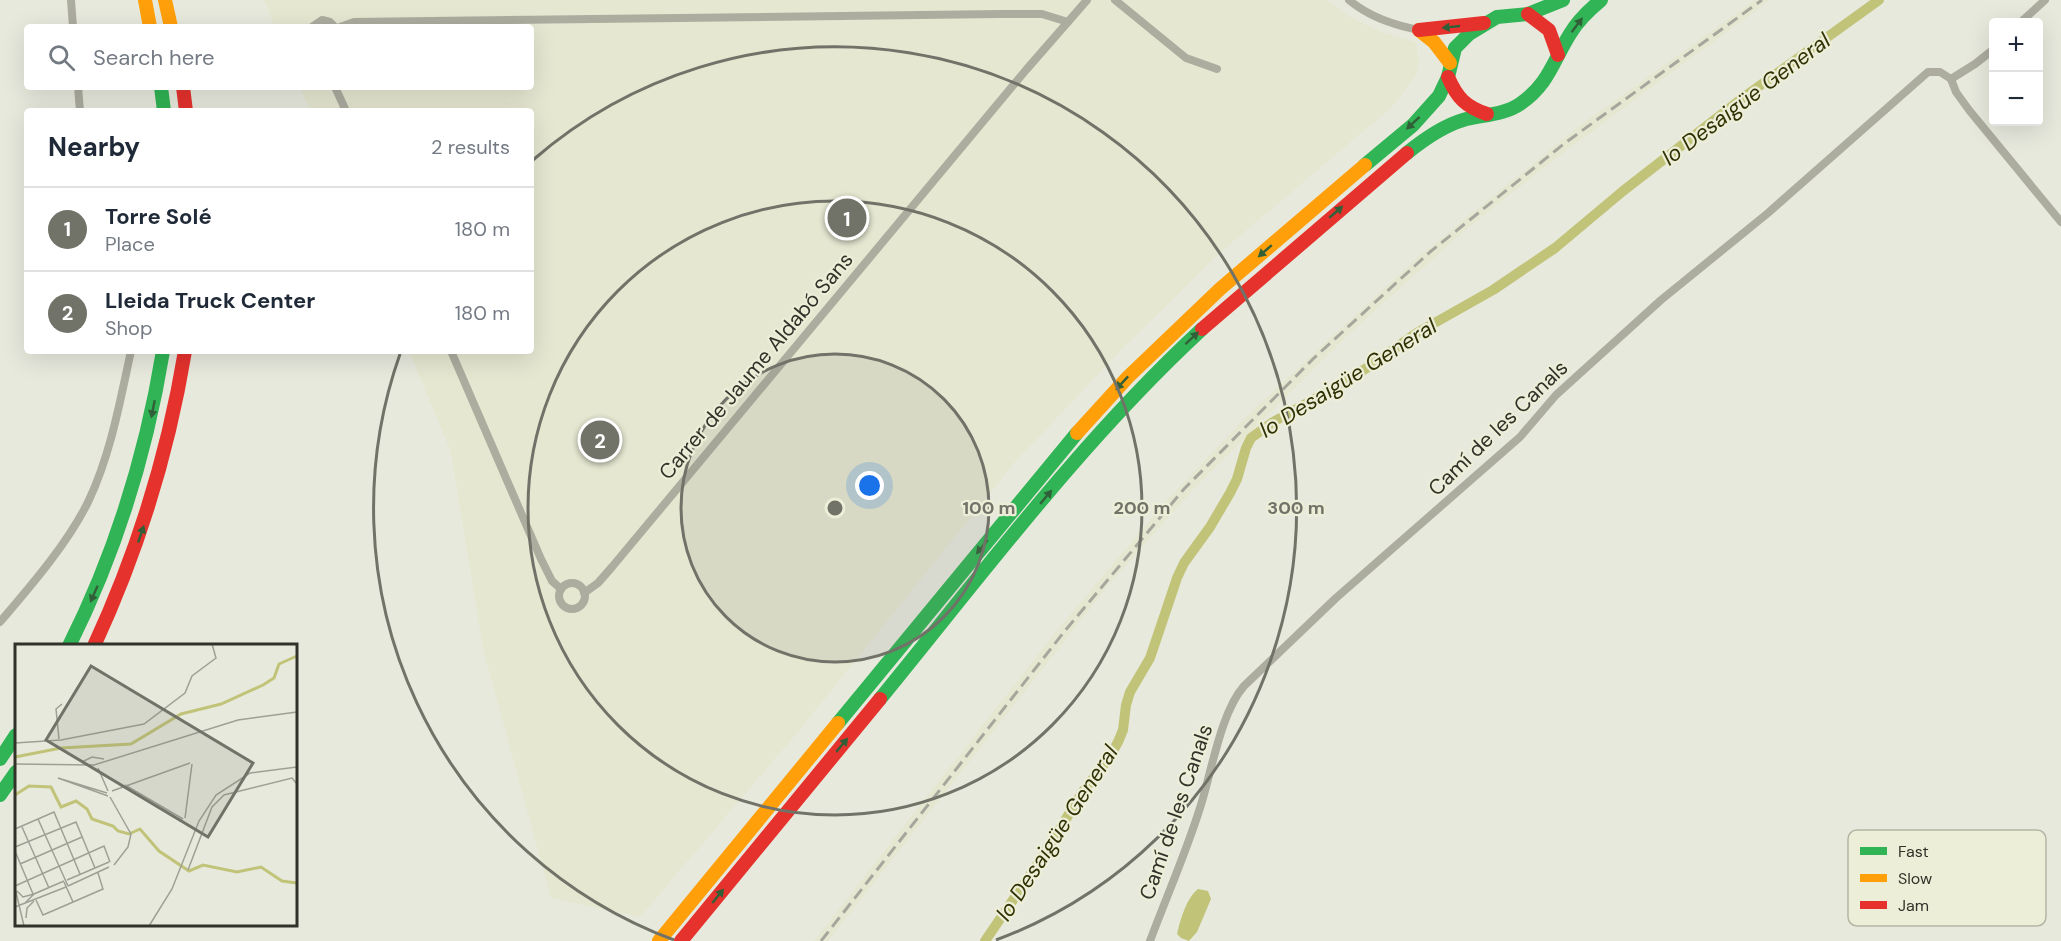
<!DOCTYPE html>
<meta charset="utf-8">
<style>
body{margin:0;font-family:"DM Sans",sans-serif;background:#f2f2f3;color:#1f2937}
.controls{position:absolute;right:18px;top:18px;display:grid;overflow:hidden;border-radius:6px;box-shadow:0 6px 24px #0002}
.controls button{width:54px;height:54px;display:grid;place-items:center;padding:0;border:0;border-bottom:2px solid #e0e1e3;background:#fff;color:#1f2937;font:30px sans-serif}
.you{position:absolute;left:870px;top:486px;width:21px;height:21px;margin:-15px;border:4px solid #fff;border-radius:50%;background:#1a73e8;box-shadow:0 0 0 9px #1a73e833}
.badge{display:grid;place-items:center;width:39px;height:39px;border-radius:50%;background:#717268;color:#fff;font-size:20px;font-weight:700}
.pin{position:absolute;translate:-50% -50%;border:3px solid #fff;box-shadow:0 2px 6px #0006}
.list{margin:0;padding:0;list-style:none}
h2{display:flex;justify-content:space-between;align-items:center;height:78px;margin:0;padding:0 24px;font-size:26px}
h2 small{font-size:20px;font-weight:400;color:#747a83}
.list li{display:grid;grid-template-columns:39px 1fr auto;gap:18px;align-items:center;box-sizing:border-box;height:84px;padding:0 24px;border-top:2px solid #e0e1e3}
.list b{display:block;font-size:22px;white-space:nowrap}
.list p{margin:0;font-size:20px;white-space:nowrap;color:#747a83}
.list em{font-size:20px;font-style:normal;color:#747a83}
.icon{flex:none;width:33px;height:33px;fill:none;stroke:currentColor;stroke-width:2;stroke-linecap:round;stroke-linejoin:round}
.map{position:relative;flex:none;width:2061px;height:941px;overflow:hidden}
.search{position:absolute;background:#fff;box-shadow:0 6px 24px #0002;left:24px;top:24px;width:510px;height:66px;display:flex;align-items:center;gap:15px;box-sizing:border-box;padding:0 21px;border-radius:6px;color:#747a83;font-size:22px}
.panel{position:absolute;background:#fff;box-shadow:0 6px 24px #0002;left:24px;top:108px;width:510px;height:246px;border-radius:6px}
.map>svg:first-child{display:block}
</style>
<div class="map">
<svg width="2061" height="941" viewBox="0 0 2061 941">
<rect width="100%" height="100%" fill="#e8e9dd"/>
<!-- built -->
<g fill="#e5e7d1">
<path d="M264 0H1328L1348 16 1384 33 1416 42 1419 63 1415 77 1392 107 1222 251 1120 351 1015 462 798 732 640 917 551 898 483 649 451 452 409 351H531V111H310L300 87H531V27H275Z"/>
<path d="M1755 0H1770L1556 158 1463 232 1350 333 1190 493 1111 582 828 941H814L1054 634 1167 500 1253 410 1417 258 1578 127Z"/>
</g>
<!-- water -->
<path fill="#c1c478" d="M1198 889 1208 891 1211 899 1197 932 1189 941 1181 938 1177 934C1180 920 1187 897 1198 889Z"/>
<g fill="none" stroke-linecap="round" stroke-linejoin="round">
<!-- canal -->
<path stroke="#c1c478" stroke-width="10" d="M985 941 1041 859 1084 790 1109 758 1118 742 1123 730 1126 705 1130 692 1150 658 1177 578 1184 563 1210 527 1230 493 1237 479 1246 448 1251 438 1273 422 1336 387 1373 364 1415 334 1493 290 1555 248 1623 191 1744 97 1879 0"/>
<!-- street -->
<g stroke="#acad9f" stroke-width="8">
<path d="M71 0 73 27"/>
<path d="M1115 0 1186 58 1217 69"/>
<path d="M1349 0C1369 17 1393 25 1419 30"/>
<path d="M2021 22 2045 0"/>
<path d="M312 27 322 20 330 22 335 27"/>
<path d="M340 27 354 22 1000 14H1042L1068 22"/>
<path d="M1951 79 1956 92 1969 110 2061 222"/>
<path d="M1951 79 1975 64 1994 49"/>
<path d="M78 87 80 111"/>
<path d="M335 87 346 111"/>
<path d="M451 351 541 559 552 581 561 589"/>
<circle cx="572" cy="596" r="13"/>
<path d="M584 593 598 583 612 567 1026 70 1087 0"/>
<path d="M0 622C30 587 69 542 89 500 111 453 120 401 131 351"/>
<path d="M1150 941C1166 898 1185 855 1199 811 1211 776 1220 713 1244 686L1336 598 1520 437 1556 395 1661 300 1768 213 1928 72H1940L1951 79"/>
</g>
<!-- fast -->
<g stroke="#30b455" stroke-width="14">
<path d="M161 87 164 111"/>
<path d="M1407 153C1423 140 1443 126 1463 120 1481 115 1504 115 1520 104 1549 84 1553 61 1570 34 1578 20 1589 10 1601 0"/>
<path d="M1365 165 1413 125 1439 96 1448 77 1455 48 1469 34 1497 17 1528 14 1563 0"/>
<path d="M69 646C116 552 146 455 163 351"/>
<path d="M880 699C983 573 1082 440 1202 329"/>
<path d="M838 723 1077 433"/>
<path d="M0 759 16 735"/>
<path d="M0 795 16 772"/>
</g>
<!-- slow -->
<g stroke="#ff9f0a" stroke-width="14">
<path d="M145 0 150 27"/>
<path d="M165 0 171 27"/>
<path d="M1419 30 1434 42 1450 63"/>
<path d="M1077 433 1128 377 1220 289 1365 165"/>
<path d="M659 941 838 723"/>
</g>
<!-- jam -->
<g stroke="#e5322d" stroke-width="14">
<path d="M1528 14 1549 30 1558 55"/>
<path d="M1419 30 1484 23"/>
<path d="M1448 77C1457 98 1466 107 1487 114"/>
<path d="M183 87 186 111"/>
<path d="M1202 329 1407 153"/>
<path d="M94 646C138 551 168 454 185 351"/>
<path d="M681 941 880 699"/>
</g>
<!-- rail -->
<path stroke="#a6a79c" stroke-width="3" stroke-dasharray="12 6" stroke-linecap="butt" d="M821 941 1064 632 1184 489 1314 358 1430 252 1565 143 1762 0"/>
</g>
<!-- one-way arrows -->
<defs><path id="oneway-solid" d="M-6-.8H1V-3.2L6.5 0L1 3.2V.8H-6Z" transform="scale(1.5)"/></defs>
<g fill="#316038">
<use href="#oneway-solid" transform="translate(1577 25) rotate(-53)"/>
<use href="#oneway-solid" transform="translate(1451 27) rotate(174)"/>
<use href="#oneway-solid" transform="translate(1413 123) rotate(137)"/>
<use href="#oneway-solid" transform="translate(1336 212) rotate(-41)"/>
<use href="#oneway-solid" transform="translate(1265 251) rotate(139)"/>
<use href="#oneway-solid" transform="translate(1192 338) rotate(-43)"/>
<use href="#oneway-solid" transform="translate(1122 383) rotate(133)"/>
<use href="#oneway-solid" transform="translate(153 409) rotate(101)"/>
<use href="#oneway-solid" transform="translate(1046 497) rotate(-50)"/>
<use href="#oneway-solid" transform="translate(141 534) rotate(-71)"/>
<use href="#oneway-solid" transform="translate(982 547) rotate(129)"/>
<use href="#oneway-solid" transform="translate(94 594) rotate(114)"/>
<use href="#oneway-solid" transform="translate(842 745) rotate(-50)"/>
<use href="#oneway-solid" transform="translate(718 896) rotate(-51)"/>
</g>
<!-- distance rings -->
<circle cx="835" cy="508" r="154" fill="#717268" fill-opacity=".12"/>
<g fill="none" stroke="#717268" stroke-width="3">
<circle cx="835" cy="508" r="154"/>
<circle cx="835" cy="508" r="307"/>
<path d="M674 940A461 461 0 0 1 400 354M533 160A461 461 0 1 1 996 940"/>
</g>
<g text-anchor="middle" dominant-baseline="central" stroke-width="4.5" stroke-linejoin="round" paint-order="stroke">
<!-- street labels -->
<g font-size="21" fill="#313229" stroke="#eceed8">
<text transform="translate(756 366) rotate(-50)">Carrer de Jaume Aldabó Sans</text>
<text transform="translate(1498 428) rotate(-44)">Camí de les Canals</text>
<text transform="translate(1176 812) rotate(-71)">Camí de les Canals</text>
</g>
<!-- water labels -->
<g font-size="22" font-style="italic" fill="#303204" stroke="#eceed8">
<text transform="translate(1746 99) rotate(-37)">lo Desaigüe General</text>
<text transform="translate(1348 378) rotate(-32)">lo Desaigüe General</text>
<text transform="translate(1057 833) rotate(-57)">lo Desaigüe General</text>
</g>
</g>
<!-- overview -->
<g transform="translate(15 644)">
<rect width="282" height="282" fill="#e8e9dd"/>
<path fill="none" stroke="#c1c478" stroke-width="3" d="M0 113 46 104 116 100 166 70 206 60 248 41 259 34 264 20 282 12M0 151 14 142 36 143 46 163 61 157 72 165 77 175 98 182 103 187 114 190 125 185 144 207 174 227 188 221 222 228 246 223 267 237 282 239"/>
<path fill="none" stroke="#9fa095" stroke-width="1.5" d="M44 95 41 65 47 60M0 99 46 96 129 80 170 49 177 32 201 14 197 0M67 118 77 113 89 115M0 120 79 121 223 76 282 68M83 124 93 147M110 141 168 175M97 147 175 119M92 149 43 134 93 152M95 153 116 190 113 203 99 221M170 174 177 120M23 175 53 242M7 183 34 244M0 185 39 168 65 230M0 203 61 178 80 224M0 207 18 250M5 220 67 193M173 226 197 163 209 151 277 134 282 140M52 236 94 218M49 238 58 258M0 242 89 202 95 218M53 242 94 223M0 244 9 282M2 247 8 253 19 250M21 256 28 271 42 265 88 245 83 229M10 259 19 250 49 237M0 263 51 243M11 274 12 264 19 257M134 282 157 245 184 177 201 151 235 129 282 123"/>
<path fill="#717268" fill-opacity="0.15" stroke="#717268" stroke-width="3" d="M76 22 238 119 193 193 31 96Z"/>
<rect width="282" height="282" fill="none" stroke="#313229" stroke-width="3"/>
</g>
<!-- legend -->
<rect x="1848" y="830" width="198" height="96" rx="9" fill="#eceed8" stroke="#b4b6a4" stroke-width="1.5"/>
<rect x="1860" y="847" width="27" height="8" fill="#30b455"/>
<rect x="1860" y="874" width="27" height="8" fill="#ff9f0a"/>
<rect x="1860" y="901" width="27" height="8" fill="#e5322d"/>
<g font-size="16" fill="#313229">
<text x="1898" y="857">Fast</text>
<text x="1898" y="884">Slow</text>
<text x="1898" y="911">Jam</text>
</g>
<circle cx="835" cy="508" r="9" fill="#717268" stroke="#eceed8" stroke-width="3"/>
<g font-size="18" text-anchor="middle" font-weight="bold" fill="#717268" stroke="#eceed8" stroke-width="4.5" stroke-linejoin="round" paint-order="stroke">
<text x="989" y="514">100 m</text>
<text x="1142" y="514">200 m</text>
<text x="1296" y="514">300 m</text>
</g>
</svg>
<div class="controls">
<button>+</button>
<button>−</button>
</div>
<div class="you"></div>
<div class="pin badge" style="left:847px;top:218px">1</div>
<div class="pin badge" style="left:600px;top:440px">2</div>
<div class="search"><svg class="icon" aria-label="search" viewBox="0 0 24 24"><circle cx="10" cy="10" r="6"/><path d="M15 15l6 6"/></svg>Search here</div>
<section class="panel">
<h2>Nearby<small>2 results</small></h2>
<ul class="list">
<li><span class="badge">1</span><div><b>Torre Solé</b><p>Place</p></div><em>180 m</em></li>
<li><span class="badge">2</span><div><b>Lleida Truck Center</b><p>Shop</p></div><em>180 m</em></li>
</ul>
</section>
</div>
